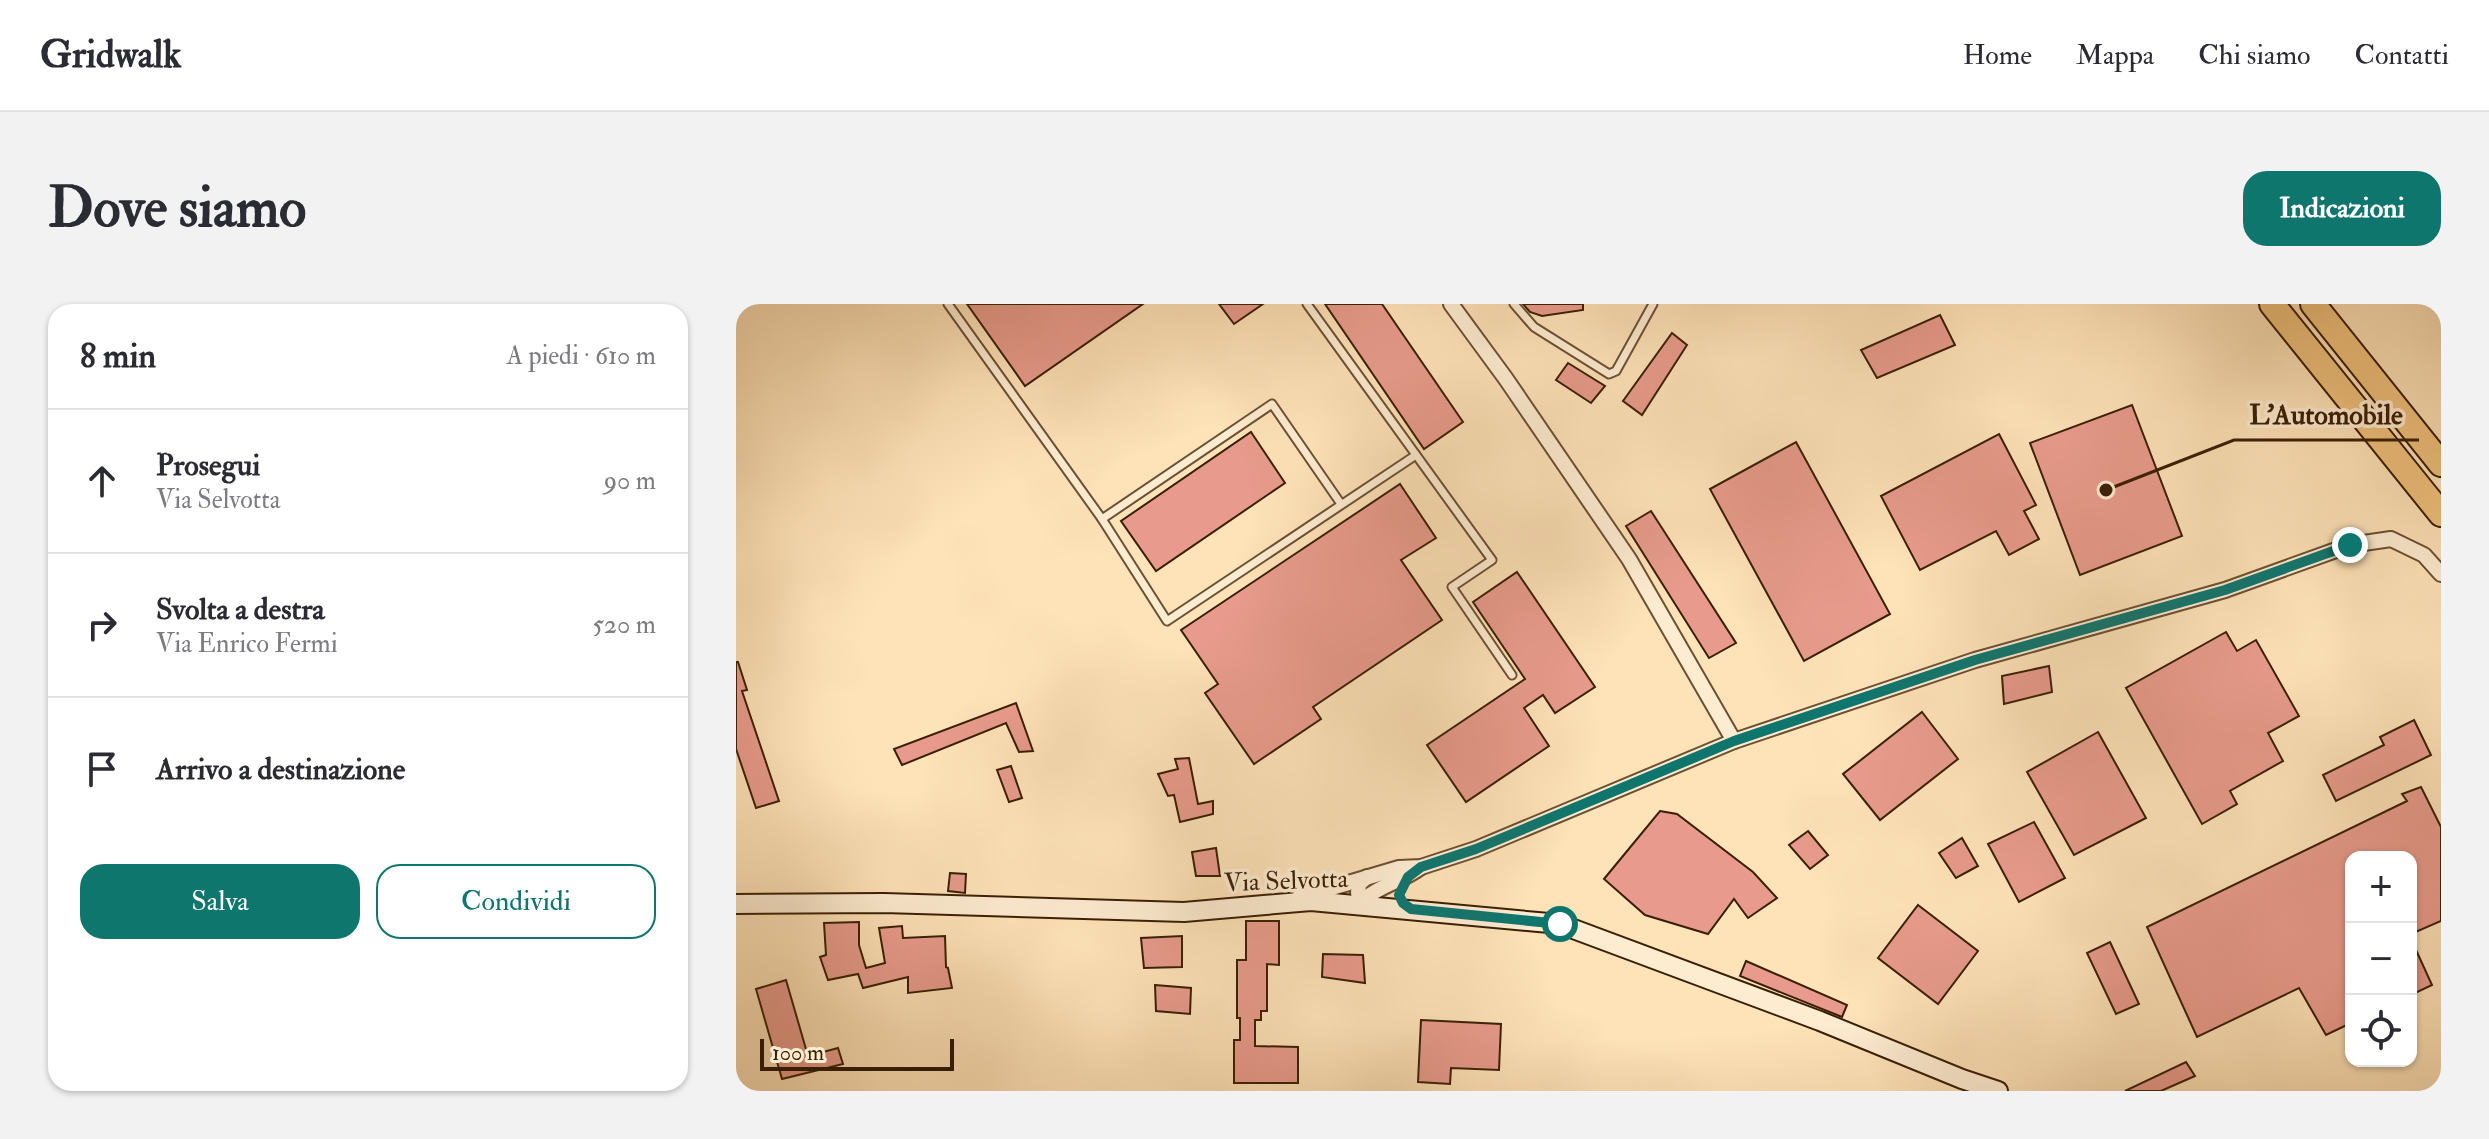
<!DOCTYPE html>
<html lang="it">
<meta charset="utf-8">
<style>
body{margin:0;font-family:"IM FELL Double Pica",serif;background:#f2f2f3;color:#2b2b33}
.controls{position:absolute;right:24px;bottom:24px;display:grid;overflow:hidden;border-radius:16px;box-shadow:0 2px 6px #0004}
.controls button{width:72px;height:72px;display:grid;place-items:center;padding:0;border:0;border-bottom:2px solid #e1e1e2;background:#fff;color:#2b2b33;font:40px sans-serif}
.scale{position:absolute;left:24px;bottom:20px;width:194px;box-sizing:border-box;padding-left:8px;border:4px solid #3a1f04;border-top:0;font-size:22px;line-height:28px;white-space:nowrap;color:#3a1f04;-webkit-text-stroke:6px #feecd1;paint-order:stroke}
.stop{position:absolute;width:24px;height:24px;margin:-18px;border:6px solid #0f766e;border-radius:50%;background:#fff}
.stop.end{background:#0f766e;border-color:#fff;box-shadow:0 2px 8px #0008}
.list{margin:0;padding:0;list-style:none}
h2{display:flex;justify-content:space-between;align-items:center;height:104px;margin:0;padding:0 32px;font-size:34px}
h2 small{font-size:26px;font-weight:400;color:#7c7c81}
.list li{display:grid;grid-template-columns:52px 1fr auto;gap:24px;align-items:center;box-sizing:border-box;height:144px;padding:0 32px;border-top:2px solid #e1e1e2}
.list b{display:block;font-size:30px;white-space:nowrap}
.list p{margin:0;font-size:26px;white-space:nowrap;color:#7c7c81}
.list em{font-size:26px;font-style:normal;color:#7c7c81}
.actions{display:flex;gap:16px;padding:24px 32px}
.actions a{flex:1;padding:18px 0;border:2px solid #0f766e;border-radius:24px;text-align:center;font-size:28px;color:#0f766e}
.actions .main{background:#0f766e;color:#fff}
.icon{flex:none;width:44px;height:44px;fill:none;stroke:currentColor;stroke-width:2;stroke-linecap:round;stroke-linejoin:round}
.map{position:relative;flex:none;width:1705px;height:787px;overflow:hidden;border-radius:24px}
header{display:flex;align-items:center;gap:48px;box-sizing:border-box;height:112px;padding:0 40px;background:#fff;border-bottom:2px solid #e1e1e2}
header strong{font-size:38px}
nav{display:flex;gap:44px;margin-inline-start:auto;font-size:28px}
.intro{display:flex;align-items:center;justify-content:space-between;box-sizing:border-box;height:192px;padding:0 48px}
h1{margin:0;font-size:56px}
.button{padding:20px 36px;border-radius:24px;background:#0f766e;color:#fff;font-size:28px;font-weight:700}
main{display:flex;gap:48px;padding:0 48px}
aside{flex:1;background:#fff;border-radius:24px;box-shadow:0 2px 6px #0004}
.map>svg:first-child{display:block}
</style>
<header>
<strong>Gridwalk</strong>
<nav><a>Home</a><a>Mappa</a><a>Chi siamo</a><a>Contatti</a></nav>
</header>
<div class="intro"><h1>Dove siamo</h1><a class="button">Indicazioni</a></div>
<main>
<aside>
<h2>8 min<small>A piedi · 610 m</small></h2>
<ul class="list">
<li><svg class="icon" aria-label="ahead" viewBox="0 0 24 24"><path d="M12 20V5M6 11l6-6 6 6"/></svg><div><b>Prosegui</b><p>Via Selvotta</p></div><em>90 m</em></li>
<li><svg class="icon" aria-label="right" viewBox="0 0 24 24"><path d="M7 20v-9h11M14 6l5 5-5 5"/></svg><div><b>Svolta a destra</b><p>Via Enrico Fermi</p></div><em>520 m</em></li>
<li><svg class="icon" aria-label="arrive" viewBox="0 0 24 24"><path d="M6 21V4h12l-3 4 3 4H6"/></svg><div><b>Arrivo a destinazione</b></div></li>
</ul>
<div class="actions"><a class="main">Salva</a><a>Condividi</a></div>
</aside>
<div class="map">
<svg width="1705" height="787" viewBox="0 0 1705 787">
<rect width="100%" height="100%" fill="#fee2b8"/>
<filter id="stains"><feTurbulence type="fractalNoise" baseFrequency=".0025" numOctaves="4"/><feColorMatrix values="0 0 0 0 .2 0 0 0 0 .09 0 0 0 0 .02 0 0 0 .5 -.17"/></filter>
<radialGradient id="worn" r=".72"><stop offset=".6" stop-color="#630" stop-opacity="0"/><stop offset="1" stop-color="#630" stop-opacity=".3"/></radialGradient>
<!-- building -->
<g fill="#e89b8c" stroke="#3a1f04" stroke-width="2">
<path d="M231 0H407L289 82Z"/>
<path d="M483 0H527L498 20Z"/>
<path d="M589 0H646L727 118 688 145Z"/>
<path d="M787 0H847V6L806 12 794 8Z"/>
<path d="M1204 11 1219 41 1141 74 1125 46Z"/>
<path d="M936 29 951 41 906 111 887 97Z"/>
<path d="M832 59 869 82 855 99 820 76Z"/>
<path d="M1396 101 1446 232 1344 271 1294 139Z"/>
<path d="M515 128 549 179 420 267 385 217Z"/>
<path d="M1263 130 1300 201 1288 207 1303 235 1273 251 1260 227 1184 266 1145 192Z"/>
<path d="M1060 138 1154 310 1068 357 974 185Z"/>
<path d="M664 180 700 234 665 256 706 316 577 403 585 415 518 460 469 389 482 380 445 326Z"/>
<path d="M915 207 1000 339 973 354 890 222Z"/>
<path d="M781 268 859 383 819 409 807 391 788 404 813 442 730 498 691 441 789 375 737 298Z"/>
<path d="M1490 328 1501 347 1520 336 1563 412 1532 429 1547 457 1494 487 1501 500 1466 520 1390 384Z"/>
<path d="M0 358H2L11 386 6 387 43 497 20 504 0 445Z"/>
<path d="M1313 362 1316 388 1268 400 1266 372Z"/>
<path d="M280 399 297 447 283 448 270 419 166 461 158 445Z"/>
<path d="M1186 408 1222 455 1144 516 1107 470Z"/>
<path d="M1678 416 1695 451 1600 497 1587 471 1648 441 1644 433Z"/>
<path d="M1362 428 1410 514 1338 551 1291 468Z"/>
<path d="M453 454 462 500 477 497V510L444 518 438 491 432 492 422 470 442 465 439 455Z"/>
<path d="M275 462 286 494 273 498 261 466Z"/>
<path d="M1685 483 1705 523V617L1675 630V553H1615V719L1590 731 1563 684 1461 733 1411 623 1671 497 1666 490Z"/>
<path d="M924 507 941 510 1017 568 1041 594 1012 614 998 595 972 630 909 611 868 575Z"/>
<path d="M1298 518 1329 574 1283 598 1252 540Z"/>
<path d="M1072 527 1092 551 1074 565 1053 541Z"/>
<path d="M1226 534 1242 562 1220 574 1203 549Z"/>
<path d="M480 544 484 572H460L456 548Z"/>
<path d="M214 569 230 570 229 589 212 587Z"/>
<path d="M1182 601 1242 647 1202 700 1142 654Z"/>
<path d="M510 617H543V661L531 660V707H525V716H519V742L562 743V779H498V736H504V714H501V656H510Z"/>
<path d="M123 618V641L130 664 149 659 143 624 166 622 167 634 209 632 210 663 212 664 216 684 172 689V673L127 684 122 670 92 676 84 653 90 651 88 619Z"/>
<path d="M446 632V663L408 664 405 634Z"/>
<path d="M1675 635 1696 681 1675 691Z"/>
<path d="M1374 638 1403 700 1380 710 1351 649Z"/>
<path d="M587 650 627 651 629 679 586 673Z"/>
<path d="M1010 657 1111 701 1106 713 1004 672Z"/>
<path d="M50 676 72 752 102 744 107 760 46 775 20 685Z"/>
<path d="M419 681 455 684 454 710 420 707Z"/>
<path d="M685 716 765 720 763 766 715 764 714 780 682 778Z"/>
<path d="M1450 758 1459 772 1425 787H1389Z"/>
</g>
<g fill="none" stroke-linecap="round" stroke-linejoin="round">
<!-- lane casing -->
<g stroke="#6b5031" stroke-width="11">
<g id="lane">
<path d="M212 0 366 215"/>
<path d="M571 0 756 256 716 283 776 371"/>
<path d="M778 0 798 23 873 70 880 67 917 0"/>
<path d="M605 200 536 100 366 215 431 317 680 151"/>
</g>
</g>
<!-- street casing -->
<g stroke="#6b5031" stroke-width="18">
<g id="street">
<path d="M715 0 770 75 893 255 998 437"/>
<path d="M631 573 623 580 622 589 629 600 631 593C648 580 668 576 685 563"/>
<path d="M562 594 663 564 685 563 740 545 998 437 1239 356 1489 286 1614 241 1655 235 1688 251 1705 270"/>
</g>
</g>
<!-- secondary casing -->
<g stroke="#3a1f04" stroke-width="22">
<path id="secondary" d="M0 600 148 599 448 608 575 597 824 620 1084 717 1226 775 1262 787"/>
</g>
<!-- highway casing -->
<g stroke="#3a1f04" stroke-width="28">
<g id="highway">
<path d="M1536 0 1705 210"/>
<path d="M1577 0 1705 160"/>
</g>
</g>
<!-- lane -->
<use href="#lane" stroke="#feecd1" stroke-width="7"/>
<!-- street -->
<use href="#street" stroke="#feecd1" stroke-width="14"/>
<!-- secondary -->
<use href="#secondary" stroke="#feecd1" stroke-width="18"/>
<!-- highway -->
<use href="#highway" stroke="#efc17c" stroke-width="24"/>
</g>
<g fill="none" stroke-linecap="round" stroke-linejoin="round">
<!-- route -->
<path stroke="#0f766e" stroke-width="10" d="M824 620 675 605 667 599 663 591 672 573 685 563 740 545 998 437 1239 356 1489 286 1614 241"/>
</g>
<g text-anchor="middle" dominant-baseline="central" stroke-width="7" stroke-linejoin="round" paint-order="stroke">
<!-- street labels -->
<g font-size="26" fill="#3a1f04" stroke="#feecd1">
<text transform="translate(550 577) rotate(-2)">Via Selvotta</text>
</g>
</g>
<!-- callouts -->
<path fill="none" stroke="#3a1f04" stroke-width="3" d="M1370 186L1498 136H1683"/>
<circle fill="#3a1f04" stroke="#feecd1" stroke-width="3" cx="1370" cy="186" r="8"/>
<g font-size="28" text-anchor="middle" font-weight="bold" fill="#3a1f04" stroke="#feecd1" stroke-width="7" stroke-linejoin="round" paint-order="stroke">
<text x="1590" y="120">L'Automobile</text>
</g>
<rect width="100%" height="100%" filter="url(#stains)"/>
<rect width="100%" height="100%" fill="url(#worn)"/>
</svg>
<div class="controls">
<button>+</button>
<button>−</button>
<button><svg class="icon" aria-label="locate" viewBox="0 0 24 24"><circle cx="12" cy="12" r="6"/><path d="M12 2v4M12 18v4M2 12h4M18 12h4"/></svg></button>
</div>
<div class="scale">100 m</div>
<div class="stop" style="left:824px;top:620px"></div>
<div class="stop end" style="left:1614px;top:241px"></div>
</div>
</main>
